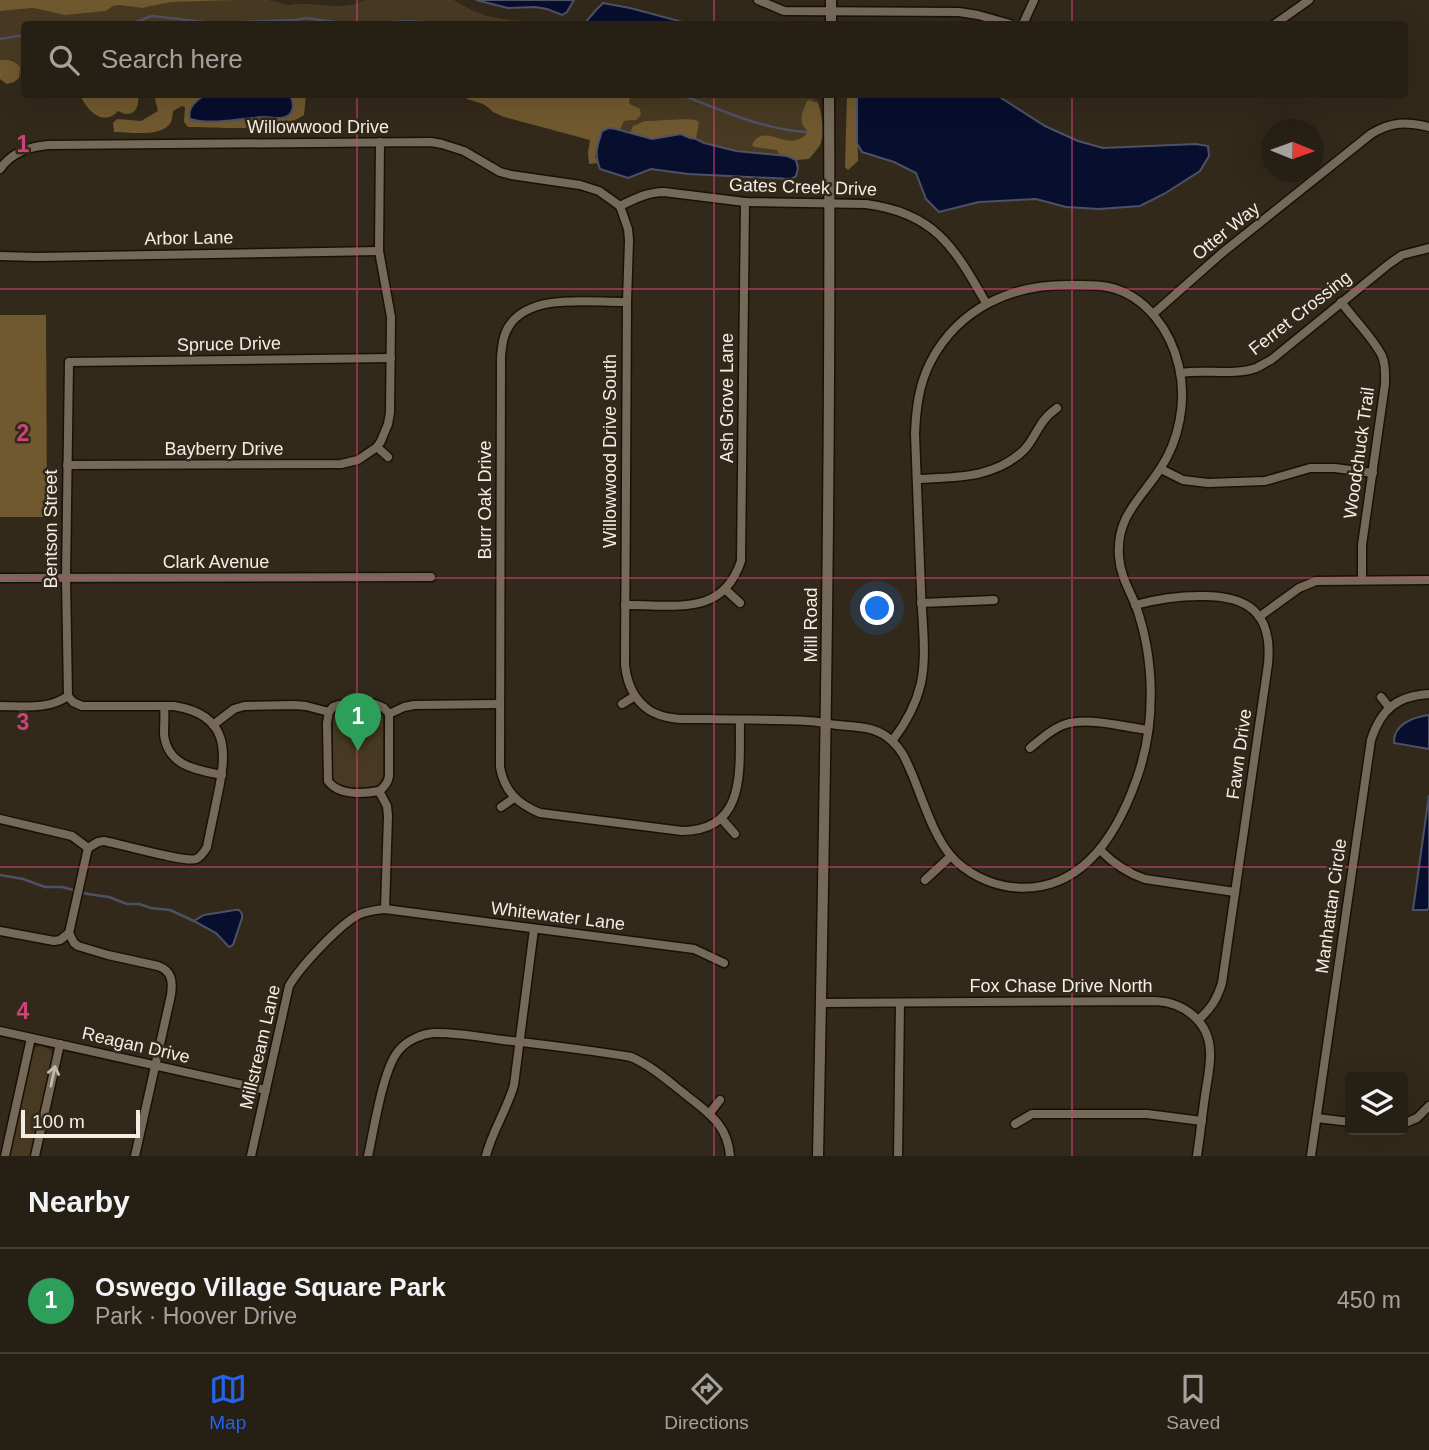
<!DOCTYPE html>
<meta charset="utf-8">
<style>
body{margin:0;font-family:Arial,sans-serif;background:#2e271d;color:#f1f3f6}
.controls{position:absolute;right:21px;bottom:21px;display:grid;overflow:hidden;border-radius:7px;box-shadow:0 7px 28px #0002}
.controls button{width:63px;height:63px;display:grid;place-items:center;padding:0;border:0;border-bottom:2px solid #423d34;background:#261f14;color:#f1f3f6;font:35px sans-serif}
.compass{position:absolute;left:1261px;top:119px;width:63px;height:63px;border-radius:50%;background:#261f14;box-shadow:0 7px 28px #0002;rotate:91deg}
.scale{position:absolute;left:21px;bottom:18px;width:119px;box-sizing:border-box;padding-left:7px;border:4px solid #f3eee4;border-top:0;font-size:19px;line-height:24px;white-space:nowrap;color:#f3eee4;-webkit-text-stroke:5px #32291a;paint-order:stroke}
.you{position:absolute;left:878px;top:609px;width:24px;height:24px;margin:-18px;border:5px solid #fff;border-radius:50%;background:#1a73e8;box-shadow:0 0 0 10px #1a73e833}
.badge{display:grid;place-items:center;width:46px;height:46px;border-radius:50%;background:#2563eb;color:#fff;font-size:23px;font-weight:700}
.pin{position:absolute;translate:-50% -58px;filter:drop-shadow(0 2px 4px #0008)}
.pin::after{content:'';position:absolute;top:37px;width:24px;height:21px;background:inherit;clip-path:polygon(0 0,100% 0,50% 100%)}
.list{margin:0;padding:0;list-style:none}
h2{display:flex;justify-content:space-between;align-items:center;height:91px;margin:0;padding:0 28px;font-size:30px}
h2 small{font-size:23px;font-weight:400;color:#a4a2a0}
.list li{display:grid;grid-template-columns:46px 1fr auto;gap:21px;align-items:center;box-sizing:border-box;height:105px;padding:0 28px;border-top:2px solid #423d34}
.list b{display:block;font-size:26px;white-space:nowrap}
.list p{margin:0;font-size:23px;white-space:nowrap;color:#a4a2a0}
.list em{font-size:23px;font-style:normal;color:#a4a2a0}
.icon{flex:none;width:38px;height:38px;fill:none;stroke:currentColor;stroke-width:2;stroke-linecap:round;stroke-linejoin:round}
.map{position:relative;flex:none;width:1429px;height:1156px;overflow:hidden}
.search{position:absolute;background:#261f14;box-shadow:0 7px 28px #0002;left:21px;right:21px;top:21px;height:77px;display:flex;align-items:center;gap:18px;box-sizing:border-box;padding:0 24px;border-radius:7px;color:#a4a2a0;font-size:26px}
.sheet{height:196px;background:#261f14}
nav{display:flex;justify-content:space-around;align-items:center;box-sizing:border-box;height:98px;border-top:2px solid #423d34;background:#261f14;font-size:19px;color:#a4a2a0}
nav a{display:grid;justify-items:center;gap:4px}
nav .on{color:#2563eb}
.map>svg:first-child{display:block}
</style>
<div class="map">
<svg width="1429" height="1156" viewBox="0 0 1429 1156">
<rect width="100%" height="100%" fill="#32291a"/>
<!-- green -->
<g fill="#483a22">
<path d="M240 0H268L289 5C312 0 340 13 365 0H453L472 10 487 16 510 20 525 21 539 24H24V78L20 77V67L13 60H0V11L33 8 46 11 90 12 106 11 113 6 119 5 142 8 171 2Z"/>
<path d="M805 94 819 101 818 103 813 101C811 112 811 135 800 140 792 144 785 146 777 150L779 155C751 152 721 152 696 139L699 123 685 119 645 121 630 133 620 130 624 121H632L635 106 630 104 629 100 631 96 638 95Z"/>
<path d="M339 710C354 710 374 705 383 717V777L378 785C366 788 345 789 334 782L332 778 333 717 335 713Z"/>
<path d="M40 1046 49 1049 53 1055 31 1156H9L33 1051 35 1048Z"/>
</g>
<!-- forest -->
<g fill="#70592f">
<path d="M0 0H240L171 2 142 8 119 5 113 6 106 11 65 15 33 8 0 11Z"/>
<path d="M0 60C9 60 14 59 20 67L19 78 14 82 7 84 0 79Z"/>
<path d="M80 95H138C139 102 138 114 127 114 124 114 121 112 118 111 103 128 86 109 80 95Z"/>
<path d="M154 95H306L304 115C281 133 217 127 188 127L184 122 185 107 182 106 173 111C173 113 172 120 171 122 163 138 129 132 114 132L113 123 117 119 141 121 158 111Z"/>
<path d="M466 95H638L631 96 629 101 630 104 640 109 641 115 636 120 624 121 620 130 616 129 602 131 595 157 598 163 589 164 588 152 590 140 504 117 493 112 489 108 483 104 467 99Z"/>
<path d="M847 95H857L858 161 848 170 845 167Z"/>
<path d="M809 100 818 103C822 114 825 134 820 145 817 150 812 155 809 159L796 160 787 156 779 155 777 150 754 147 752 145C764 120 788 155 807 133V130C797 122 803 111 807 101Z"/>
<path d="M685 119 696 120 699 123 696 139 690 138 681 134 652 139 630 133 633 126 645 121Z"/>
<path d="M0 315H46L47 517H0Z"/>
</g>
<!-- water -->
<g fill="#070e2e" stroke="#4e5165" stroke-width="2">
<path d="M476 0H574L567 12 562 15 547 9 535 7 508 8Z"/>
<path d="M603 3 630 8 690 24H584L596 10Z"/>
<path d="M207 94 290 95C293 101 295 109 289 115 282 121 270 116 262 117 241 119 210 125 190 119 187 108 198 99 207 94Z"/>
<path d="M995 94 1045 126 1078 141 1103 148 1196 144 1208 146 1209 156 1200 171 1164 194 1140 206 1099 209 1066 207 1036 199 979 202 939 212 926 199 916 173 894 162 862 152 857 143V95Z"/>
<path d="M609 128 616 129 652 139 681 134 690 138 696 139 704 143 736 151 787 156 796 160 798 168 796 176 791 179 688 174 651 169 628 178 600 169C594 153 597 147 602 131Z"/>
<path d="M1429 715V749L1394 743C1393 724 1414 717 1429 715Z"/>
<path d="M1429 795V908L1427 910H1413Z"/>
<path d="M235 910H239L242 914V918L233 945 229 947 216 933 194 921 204 915Z"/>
</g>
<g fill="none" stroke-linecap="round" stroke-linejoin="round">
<!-- stream -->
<g stroke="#4e5165" stroke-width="2.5">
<path d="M130 24 152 16 213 23 233 24 244 22 295 20 306 18 350 24"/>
<path d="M369 24C392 22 413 19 435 24"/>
<path d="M0 39 24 35"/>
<path d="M679 94C721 110 761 129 806 132"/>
<path d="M0 875 23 879 45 887H62L88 894 109 897 127 904H139L151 908 170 910 194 921"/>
</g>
<!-- minor casing -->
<g stroke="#191104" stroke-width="11">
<g id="minor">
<path d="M758 0 784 11 959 12 978 15 1010 24"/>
<path d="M1023 24 1034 0"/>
<path d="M1275 24 1309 0"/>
<path d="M0 169C12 152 29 147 48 145L431 142 442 144 464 151 500 172 511 175 580 185 599 191 620 206"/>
<path d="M620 206 628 229 629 240 627 302 625 665C627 683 633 699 649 710 666 721 688 719 708 719 741 720 774 719 807 721 817 721 827 724 837 725 858 727 877 726 893 742 903 751 907 763 912 774 923 800 933 835 951 856 966 873 989 884 1011 887 1081 895 1117 835 1137 778 1156 724 1155 660 1136 606 1129 589 1120 575 1119 556 1116 516 1141 499 1160 469 1179 441 1187 401 1179 367 1171 331 1146 295 1108 287 1095 284 1082 285 1070 285 1012 284 959 308 931 361 919 384 916 408 915 434 917 486 919 539 921 591 922 619 927 656 921 683 916 705 906 723 892 741"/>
<path d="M620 206C634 199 648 192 664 192L745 202 866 204C935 213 954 247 986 303"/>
<path d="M0 256 37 257 379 251"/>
<path d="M627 302C592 303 531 292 509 326 503 335 502 346 501 357L500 767C504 791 518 804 540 813L682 831C748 831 739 767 740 720"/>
<path d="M1341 302C1353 318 1374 339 1382 356 1386 365 1385 375 1385 384L1362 545V580"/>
<path d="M1153 314 1222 253 1371 134C1392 121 1406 122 1429 127"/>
<path d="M1181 373C1204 369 1234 376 1256 368 1261 366 1266 362 1271 360L1389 264 1402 255 1429 248"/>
<path d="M377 447 388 457"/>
<path d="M67 465 341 464 358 460 377 447 381 441 388 424 390 413 391 317 379 251 380 142"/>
<path d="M1161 469 1183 480 1208 483 1265 481 1310 468H1335L1373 473"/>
<path d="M917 479C955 477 994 479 1024 450 1033 441 1037 428 1045 419 1048 415 1053 411 1057 408"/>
<path d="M0 578 431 577"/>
<path d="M726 590 740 603"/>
<path d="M921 603 994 600"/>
<path d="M625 605C674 604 722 618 741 561L745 202"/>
<path d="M1135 605C1157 599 1178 596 1200 596 1248 595 1273 613 1268 664L1222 983C1217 999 1211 1009 1198 1020"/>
<path d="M1259 617 1299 588 1316 581 1429 580"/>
<path d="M68 696 66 578 69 362 391 358"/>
<path d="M1381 697 1389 707"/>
<path d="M622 704 635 696"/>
<path d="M0 706C24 706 48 710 68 696L73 702 82 706H174C231 715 227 753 217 798 214 814 210 831 207 847 204 852 202 856 196 859 186 863 120 844 104 841L98 842 88 848 72 836 0 819"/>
<path d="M164 706C165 716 164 725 164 734 167 766 197 770 222 775"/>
<path d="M329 712 327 723 328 781C339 796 362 794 379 791"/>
<path d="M213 725 234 709 244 706 295 705 306 706 329 712 333 707 339 705 375 704 384 708 389 714 404 707 414 705 500 704"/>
<path d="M1030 748C1041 739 1053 728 1066 724 1089 717 1124 727 1148 730"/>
<path d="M501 807 514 798"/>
<path d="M721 818 735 834"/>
<path d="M1100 850C1113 863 1127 873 1145 879L1235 892"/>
<path d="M925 880 951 856"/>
<path d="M385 909 388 816 387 806 379 791C385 787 388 783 389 776V714"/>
<path d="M0 931 54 941 60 940 69 933 74 943 78 946 108 955 158 966C172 971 173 981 171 995L135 1156"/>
<path d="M69 933 88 848"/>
<path d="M821 1003 1155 1001C1183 1002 1209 1021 1210 1051 1211 1066 1207 1081 1205 1096 1202 1116 1200 1136 1197 1156"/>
<path d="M0 1031 266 1090"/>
<path d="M709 1114 720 1100"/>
<path d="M1317 1118 1350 1122"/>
<path d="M1015 1124 1032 1114H1147L1202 1121"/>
<path d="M1403 1124 1417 1118 1429 1106"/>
<path d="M5 1156 31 1038"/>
<path d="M35 1156 60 1044"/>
<path d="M251 1156 289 986C300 967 338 926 358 915 366 911 376 910 385 909L694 949 724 963"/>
<path d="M368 1156C374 1130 383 1066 400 1049 408 1040 422 1034 433 1033 456 1032 480 1037 503 1040 546 1045 589 1050 631 1057 652 1066 668 1081 686 1095 697 1104 711 1113 719 1125 726 1134 729 1145 730 1156"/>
<path d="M486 1156C492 1131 507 1110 514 1085L534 929"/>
<path d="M898 1156 900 1003"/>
<path d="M1311 1156 1371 740C1381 709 1397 696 1429 694"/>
</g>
</g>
<!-- tertiary casing -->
<g stroke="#191104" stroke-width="13">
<g id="tertiary">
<path d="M831 24V0"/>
<path d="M818 1156C825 802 831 448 829 94"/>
</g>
</g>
<!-- minor -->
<use href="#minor" stroke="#756a5a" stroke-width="8"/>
<!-- tertiary -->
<use href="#tertiary" stroke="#756a5a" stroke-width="10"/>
</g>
<!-- one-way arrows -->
<defs><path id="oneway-shaft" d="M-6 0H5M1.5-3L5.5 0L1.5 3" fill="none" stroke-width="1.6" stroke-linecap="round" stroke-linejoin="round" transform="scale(1.75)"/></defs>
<use stroke="#c1b9ad" href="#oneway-shaft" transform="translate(53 1076) rotate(-78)"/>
<!-- grid -->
<path fill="none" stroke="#cc4376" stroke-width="2" stroke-opacity="0.55" d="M357 0V24M714 0V24M1072 0V24M357 94V1156M714 94V1156M1072 94V1156M0 289H1429M0 578H1429M0 867H1429"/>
<g text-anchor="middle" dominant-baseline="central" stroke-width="5" stroke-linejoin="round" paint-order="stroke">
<!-- street labels -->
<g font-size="18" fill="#f3eee4" stroke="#32291a">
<text x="318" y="127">Willowwood Drive</text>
<text transform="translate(803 187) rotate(2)">Gates Creek Drive</text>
<text transform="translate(1226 231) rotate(-39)">Otter Way</text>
<text transform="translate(189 238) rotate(-1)">Arbor Lane</text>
<text transform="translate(1300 313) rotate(-38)">Ferret Crossing</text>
<text transform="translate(229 344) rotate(-1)">Spruce Drive</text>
<text transform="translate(727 398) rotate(-90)">Ash Grove Lane</text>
<text x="224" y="449">Bayberry Drive</text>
<text transform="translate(610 451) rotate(-90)">Willowwood Drive South</text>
<text transform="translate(1359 453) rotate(-82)">Woodchuck Trail</text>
<text transform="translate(485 500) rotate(-90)">Burr Oak Drive</text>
<text transform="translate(51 529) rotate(-90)">Bentson Street</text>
<text x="216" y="562">Clark Avenue</text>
<text transform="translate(811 625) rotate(-90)">Mill Road</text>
<text transform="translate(1239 754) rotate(-82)">Fawn Drive</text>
<text transform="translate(1331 906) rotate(-82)">Manhattan Circle</text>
<text transform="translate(558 916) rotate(7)">Whitewater Lane</text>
<text x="1061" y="986">Fox Chase Drive North</text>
<text transform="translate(136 1045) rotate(13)">Reagan Drive</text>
<text transform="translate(260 1047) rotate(-77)">Millstream Lane</text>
</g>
</g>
<g font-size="23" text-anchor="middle" font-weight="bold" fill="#cc4376" stroke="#32291a" stroke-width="5" stroke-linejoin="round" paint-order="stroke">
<text x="23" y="152">1</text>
<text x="23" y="441">2</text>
<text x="23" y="730">3</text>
<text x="23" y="1019">4</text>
</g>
</svg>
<div class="controls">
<button><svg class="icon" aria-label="layers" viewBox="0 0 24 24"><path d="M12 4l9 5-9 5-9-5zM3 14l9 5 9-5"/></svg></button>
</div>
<svg class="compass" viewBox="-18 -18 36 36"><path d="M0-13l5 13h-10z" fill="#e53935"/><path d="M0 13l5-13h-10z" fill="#a4a2a0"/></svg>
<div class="scale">100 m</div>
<div class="you"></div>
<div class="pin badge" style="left:358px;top:751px;background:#2e9e5b">1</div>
<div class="search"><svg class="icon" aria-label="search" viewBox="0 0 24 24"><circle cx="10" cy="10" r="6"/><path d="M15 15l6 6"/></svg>Search here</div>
</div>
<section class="sheet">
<h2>Nearby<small></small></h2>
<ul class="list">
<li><span class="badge" style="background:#2e9e5b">1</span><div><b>Oswego Village Square Park</b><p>Park · Hoover Drive</p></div><em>450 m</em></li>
</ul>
</section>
<nav>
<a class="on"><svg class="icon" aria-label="map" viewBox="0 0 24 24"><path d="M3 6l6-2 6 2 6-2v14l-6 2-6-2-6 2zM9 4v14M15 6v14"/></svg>Map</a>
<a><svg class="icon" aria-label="directions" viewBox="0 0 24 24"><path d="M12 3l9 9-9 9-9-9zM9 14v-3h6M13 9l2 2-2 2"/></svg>Directions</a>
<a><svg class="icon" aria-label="saved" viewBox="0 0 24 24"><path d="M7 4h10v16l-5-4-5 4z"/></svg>Saved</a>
</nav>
